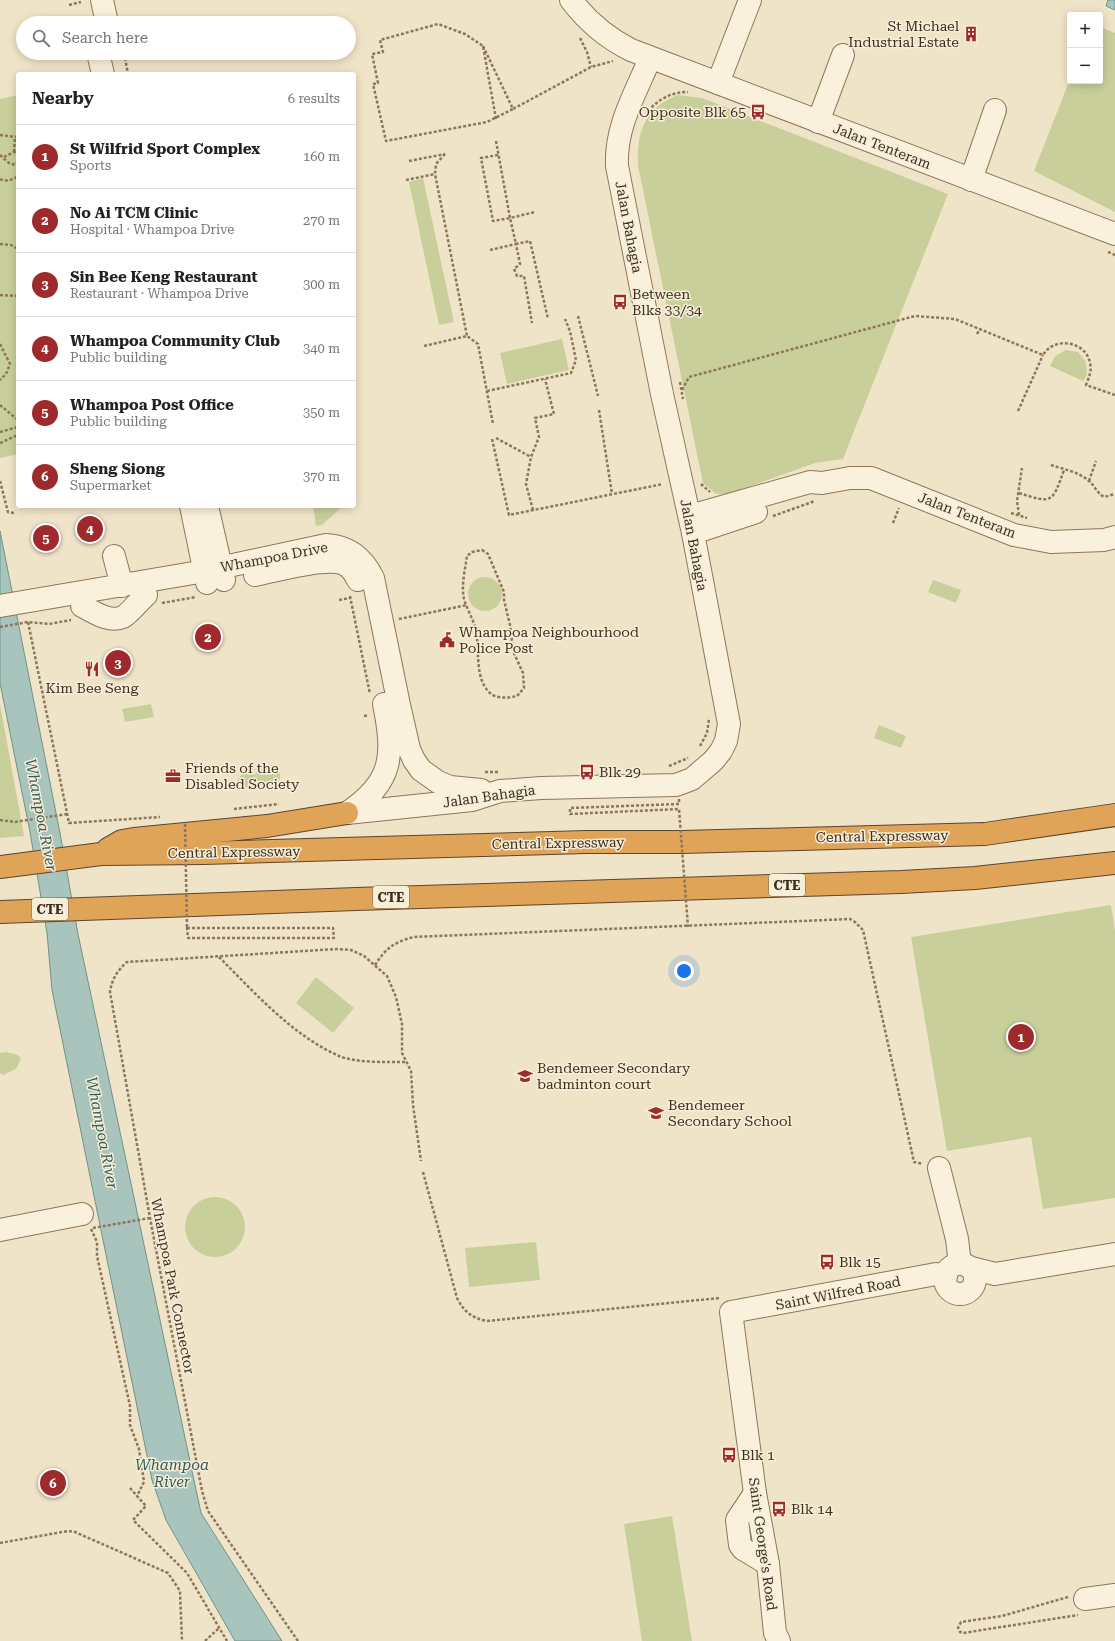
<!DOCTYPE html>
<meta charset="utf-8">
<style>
body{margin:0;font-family:"Roboto Serif",serif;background:#f6f6f6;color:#222}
.controls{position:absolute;right:12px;top:12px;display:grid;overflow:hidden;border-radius:4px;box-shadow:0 2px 10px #0003}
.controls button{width:36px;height:36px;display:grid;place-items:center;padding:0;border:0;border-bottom:1px solid #e0e0e0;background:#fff;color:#222;font:20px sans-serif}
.you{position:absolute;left:684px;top:971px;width:14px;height:14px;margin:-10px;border:3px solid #fff;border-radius:50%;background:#1a73e8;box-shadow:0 0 0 6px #1a73e833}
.badge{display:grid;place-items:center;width:26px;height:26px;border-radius:50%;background:#9e2a2b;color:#fff;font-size:13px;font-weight:700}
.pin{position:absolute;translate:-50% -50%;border:2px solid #fff;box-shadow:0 1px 4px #0006}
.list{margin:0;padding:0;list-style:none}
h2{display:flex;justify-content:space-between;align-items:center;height:52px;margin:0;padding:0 16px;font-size:17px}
h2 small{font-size:13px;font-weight:400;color:#767676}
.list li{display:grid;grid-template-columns:26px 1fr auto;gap:12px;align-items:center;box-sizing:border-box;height:64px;padding:0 16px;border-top:1px solid #e0e0e0}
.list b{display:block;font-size:15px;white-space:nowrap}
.list p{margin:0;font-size:13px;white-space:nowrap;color:#767676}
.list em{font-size:13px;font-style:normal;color:#767676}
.icon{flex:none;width:22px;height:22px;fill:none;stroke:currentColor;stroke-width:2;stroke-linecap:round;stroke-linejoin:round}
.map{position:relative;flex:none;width:1115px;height:1641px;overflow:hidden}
.search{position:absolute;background:#fff;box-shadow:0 2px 10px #0003;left:16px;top:16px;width:340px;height:44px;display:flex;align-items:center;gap:10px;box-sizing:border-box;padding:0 14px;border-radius:22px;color:#767676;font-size:15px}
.panel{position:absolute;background:#fff;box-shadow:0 2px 10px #0003;left:16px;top:72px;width:340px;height:436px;border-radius:4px}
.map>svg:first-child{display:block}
</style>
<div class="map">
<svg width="1115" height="1641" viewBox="0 0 1115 1641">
<rect width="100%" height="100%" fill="#f0e4c8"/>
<!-- green -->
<g fill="#c9cf9b">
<path d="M1100 27 1115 33V212L1034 171 1070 79V81H1100Z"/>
<path d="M18 95V454L0 458V99Z"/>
<path d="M678 95 702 98 948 194 843 459 815 463 728 494H716L703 483 638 166C636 133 645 107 678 95Z"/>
<path d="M423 178 454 322 439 325 409 182Z"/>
<path d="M562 339 569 370 507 384 500 353Z"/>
<path d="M1066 350 1078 352 1086 362 1087 375 1083 381 1050 366 1055 356Z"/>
<path d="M313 506H343L322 525 316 526Z"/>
<circle cx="485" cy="594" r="17"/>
<path d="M933 580 961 590 956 603 928 592Z"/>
<path d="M0 704 24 836 0 838Z"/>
<path d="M151 704 154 717 125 722 122 709Z"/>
<path d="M879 725 906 736 901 748 874 738Z"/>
<path d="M269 767 276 769 280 773V779L275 783 245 788 237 781 243 772H249L254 775 260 770Z"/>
<path d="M1111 905 1115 930V1198L1043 1209 1031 1137 947 1151 911 937Z"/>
<path d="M316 977 354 1008 333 1033 296 1003Z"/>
<path d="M6 1052 18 1055 21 1059 16 1069 3 1075 0 1073V1053Z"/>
<circle cx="215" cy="1227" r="30"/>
<path d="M536 1242 540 1280 469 1287 465 1248Z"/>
<path d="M672 1516 692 1641H642L624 1524Z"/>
</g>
<!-- water -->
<g fill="#a9c4bc" stroke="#6f938a">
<path d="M1108 0H1115V10L1106 6Z"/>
<path d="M0 531 60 833 78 934 201 1513 282 1641H235L166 1520 152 1480 52 990 47 933 30 832 0 683Z"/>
</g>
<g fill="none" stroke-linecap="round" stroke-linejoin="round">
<!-- minor casing -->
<g stroke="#8d765c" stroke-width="24">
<g id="minor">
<path d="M102 0 107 23"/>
<path d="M571 0C587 21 607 38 631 50L1115 234"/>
<path d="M98 53 103 74"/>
<path d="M718 83 750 0"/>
<path d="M818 122 843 55"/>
<path d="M971 180 995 110"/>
<path d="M191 506 207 583"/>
<path d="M207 506 224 580"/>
<path d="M690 516 810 482 822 483 850 478H871L1014 535 1051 542 1104 540 1115 537"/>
<path d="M693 533 756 512"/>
<path d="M114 556 122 586"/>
<path d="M255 575C275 571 326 556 344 564 351 567 355 574 358 580"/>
<path d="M0 606 205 571 326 545C349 546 363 558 373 578L399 705 409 749 414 760 421 770 438 782 450 787 481 790"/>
<path d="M82 606C94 612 109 623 123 617 129 614 140 600 146 595"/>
<path d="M347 813 472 800 500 791 541 788 676 785 692 779 713 761 721 751 726 741 729 724 693 533 662 394 617 166C615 126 636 93 650 58"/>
<path d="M347 813C394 782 394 755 384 704"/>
<path d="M939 1168 957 1239 960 1264"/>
<path d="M0 1230 82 1214"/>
<circle cx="960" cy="1279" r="15"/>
<path d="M971 1268 995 1274 1115 1254"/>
<path d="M755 1493 737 1520 740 1545 743 1549 768 1564"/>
<path d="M1085 1599 1115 1595"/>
<path d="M779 1641 775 1633 768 1564 755 1493 731 1312 936 1274 946 1276"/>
</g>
</g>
<!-- highway casing -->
<g stroke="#5b4430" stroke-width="24">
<g id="highway">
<path d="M108 849 122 841 134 839 267 826 347 813"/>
<path d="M0 867 101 854 204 853 586 842H682L985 834 1115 815"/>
<path d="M0 912 356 899 901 882 975 878 1115 863"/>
</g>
</g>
<!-- path -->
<g stroke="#8d765c" stroke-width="2.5" stroke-dasharray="3 2" stroke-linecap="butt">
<path d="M69 5 81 2"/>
<path d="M580 38 587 52 591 67"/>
<path d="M483 46 513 109 591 67 613 61"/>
<path d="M124 53 128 74"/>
<path d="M648 111C659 99 671 92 688 92"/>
<path d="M496 119 483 46 465 34 438 24 380 40 383 52 372 54 378 83 373 84 386 141 487 122 513 109"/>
<path d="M0 135 15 137 18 136"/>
<path d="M496 141 510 218 535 212"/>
<path d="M14 152 15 137"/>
<path d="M445 154 436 164 435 174 467 336"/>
<path d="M0 155 9 163 15 165 18 162"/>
<path d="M498 155 481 158 493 221 510 218 516 244 530 241 548 319"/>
<path d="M4 157 14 152H18"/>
<path d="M409 161 445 154"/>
<path d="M0 179C6 182 13 180 18 176"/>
<path d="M406 180 435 174"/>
<path d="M0 244 11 245 18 249"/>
<path d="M490 250 516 244 520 264 514 269 517 276H524L532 323"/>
<path d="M1108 252 1115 255"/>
<path d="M0 295 18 296"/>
<path d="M578 316 598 396"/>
<path d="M977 334 980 329"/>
<path d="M0 344 10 364 6 374 0 380"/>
<path d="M424 346 467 336 478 344 493 424"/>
<path d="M680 382 683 399"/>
<path d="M682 390 689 377 915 316 955 319 1043 355C1054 336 1086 341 1090 363 1092 371 1089 377 1086 385L1115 395"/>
<path d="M487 391 571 373 576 360 570 331 565 319"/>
<path d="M0 405 18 420"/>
<path d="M599 410 612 494"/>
<path d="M1018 411 1043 355"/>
<path d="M0 432 18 427"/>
<path d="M496 438 531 457"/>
<path d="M492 439 509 515 663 484"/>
<path d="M0 443 18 435"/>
<path d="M1051 465C1063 469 1079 472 1089 481 1095 486 1096 492 1104 497L1115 494"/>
<path d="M0 481 8 512 14 513"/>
<path d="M1089 481 1096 461"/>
<path d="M701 484 710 492"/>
<path d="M1019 493C1053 504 1052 503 1064 470"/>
<path d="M533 510 526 484 531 457 539 437 535 418 554 414 545 379"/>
<path d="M1011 513 1027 518"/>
<path d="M1019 515 1017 501 1022 468"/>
<path d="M773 516 815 501"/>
<path d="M893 523 899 508"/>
<path d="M482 550 488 554 504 592V600L510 625 513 651 523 673 524 688 517 696C509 698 496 699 490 693 474 678 480 651 476 631 474 620 467 610 464 599 461 586 465 570 467 556L472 552Z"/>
<path d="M350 596 370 694"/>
<path d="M339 600 350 598"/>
<path d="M162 603 196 597"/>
<path d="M399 619 467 605"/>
<path d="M28 622 69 823 160 817"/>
<path d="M0 627 28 622 49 624 71 620"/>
<path d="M364 716 369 715"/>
<path d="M700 746 707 733 709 719"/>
<path d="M669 766 688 758"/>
<path d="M485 772H498"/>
<path d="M234 809 279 804"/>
<path d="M0 820 15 822 67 814"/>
<path d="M187 928H333L334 938H188Z"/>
<path d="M219 957C255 993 292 1035 339 1056 355 1063 388 1062 406 1062"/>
<path d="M375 965C386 948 393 943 413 937L850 919 855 922 863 930 914 1162 923 1164"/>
<path d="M423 1172 457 1298C464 1312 472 1318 487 1321L720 1298"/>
<path d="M93 1228 150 1218"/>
<path d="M91 1229 97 1242V1256L130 1406V1425L139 1449 144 1482 137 1496 146 1506 133 1520 187 1573 227 1641"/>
<path d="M130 1488 137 1496"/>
<path d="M0 1543 68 1531 75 1532 168 1573 180 1591 182 1641"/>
<path d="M1068 1597 1002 1616 961 1622 958 1628 960 1632 963 1633 1078 1615"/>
<path d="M205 1641 219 1628"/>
<path d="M298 1641 208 1511 202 1491 150 1218 110 992C112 979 117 971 127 962L337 949 351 950 364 956 387 976 396 997 402 1024V1053L411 1071 413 1105 421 1161"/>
</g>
<!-- minor -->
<use href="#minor" stroke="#faf1dc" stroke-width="22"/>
<!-- highway -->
<use href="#highway" stroke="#e0a458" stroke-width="22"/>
<!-- path-bridge -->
<g stroke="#8d765c" stroke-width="2.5" stroke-dasharray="3 2" stroke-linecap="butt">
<path d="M679 799V804L570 808V814L679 809 688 927"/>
<path d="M185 824 187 928"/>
</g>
</g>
<!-- icons -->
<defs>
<g id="building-bare" transform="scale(1.2)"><path d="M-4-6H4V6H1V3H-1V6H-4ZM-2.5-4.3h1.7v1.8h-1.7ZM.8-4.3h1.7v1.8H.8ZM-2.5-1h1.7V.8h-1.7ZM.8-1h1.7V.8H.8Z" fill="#9e2a2b" stroke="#f7eed8" stroke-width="2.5" paint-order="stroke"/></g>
<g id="bus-bare" transform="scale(1.2)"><path d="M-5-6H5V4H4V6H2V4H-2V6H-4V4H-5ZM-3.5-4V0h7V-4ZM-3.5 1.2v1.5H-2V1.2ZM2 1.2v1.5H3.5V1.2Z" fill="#9e2a2b" stroke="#f7eed8" stroke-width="2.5" paint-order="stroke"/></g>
<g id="civic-bare" transform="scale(1.2)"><path d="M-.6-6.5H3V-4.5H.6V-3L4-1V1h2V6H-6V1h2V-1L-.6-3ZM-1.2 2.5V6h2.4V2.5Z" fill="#9e2a2b" stroke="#f7eed8" stroke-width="2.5" paint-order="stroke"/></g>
<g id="restaurant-bare" transform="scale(1.2)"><path d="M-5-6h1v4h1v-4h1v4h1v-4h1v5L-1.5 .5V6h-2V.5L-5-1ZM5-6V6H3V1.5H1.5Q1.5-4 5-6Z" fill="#9e2a2b" stroke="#f7eed8" stroke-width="2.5" paint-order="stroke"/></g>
<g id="office-bare" transform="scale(1.2)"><path d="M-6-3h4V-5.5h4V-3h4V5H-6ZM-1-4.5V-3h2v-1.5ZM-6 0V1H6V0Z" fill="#9e2a2b" stroke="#f7eed8" stroke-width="2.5" paint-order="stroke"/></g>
<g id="school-bare" transform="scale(1.2)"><path d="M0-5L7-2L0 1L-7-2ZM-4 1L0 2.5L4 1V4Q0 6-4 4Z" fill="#9e2a2b" stroke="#f7eed8" stroke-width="2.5" paint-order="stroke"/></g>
</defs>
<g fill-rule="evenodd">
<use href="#building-bare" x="971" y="34"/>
<use href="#bus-bare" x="758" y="112"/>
<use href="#bus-bare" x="620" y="302"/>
<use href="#civic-bare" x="447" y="640"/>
<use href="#restaurant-bare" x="92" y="669"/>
<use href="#bus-bare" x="587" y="772"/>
<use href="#office-bare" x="173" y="776"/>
<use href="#school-bare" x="525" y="1076"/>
<use href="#school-bare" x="656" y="1113"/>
<use href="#bus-bare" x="827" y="1262"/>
<use href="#bus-bare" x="729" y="1455"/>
<use href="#bus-bare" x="779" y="1509"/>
</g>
<g text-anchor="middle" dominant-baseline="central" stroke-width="3" stroke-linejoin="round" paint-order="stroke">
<!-- shield labels -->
<g fill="#f7eed8" stroke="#756857" stroke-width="1">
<rect x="769" y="874" width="36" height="22" rx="3"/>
<rect x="373" y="886" width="36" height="22" rx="3"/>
<rect x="32" y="898" width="36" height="22" rx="3"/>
</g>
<g font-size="13" font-weight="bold" fill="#3d2e20">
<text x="787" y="885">CTE</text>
<text x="391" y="897">CTE</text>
<text x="50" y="909">CTE</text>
</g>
<!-- poi labels -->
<g font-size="14" fill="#3d2e20" stroke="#f7eed8" text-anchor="start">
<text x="959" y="26" text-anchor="end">St Michael<tspan x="959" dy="16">Industrial Estate</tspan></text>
<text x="746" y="112" text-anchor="end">Opposite Blk 65</text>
<text x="632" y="294">Between<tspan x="632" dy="16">Blks 33/34</tspan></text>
<text x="459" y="632">Whampoa Neighbourhood<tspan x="459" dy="16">Police Post</tspan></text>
<text x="92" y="688" text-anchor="middle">Kim Bee Seng</text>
<text x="185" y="768">Friends of the<tspan x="185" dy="16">Disabled Society</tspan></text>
<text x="599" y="772">Blk 29</text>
<text x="537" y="1068">Bendemeer Secondary<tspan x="537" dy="16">badminton court</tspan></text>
<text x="668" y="1105">Bendemeer<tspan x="668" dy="16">Secondary School</tspan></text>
<text x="839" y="1262">Blk 15</text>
<text x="741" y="1455">Blk 1</text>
<text x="791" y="1509">Blk 14</text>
</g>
<!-- street labels -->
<g font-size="14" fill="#3d2e20" stroke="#f7eed8">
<text transform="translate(882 146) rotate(21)">Jalan Tenteram</text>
<text transform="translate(629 227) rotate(79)">Jalan Bahagia</text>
<text transform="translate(967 515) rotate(21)">Jalan Tenteram</text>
<text transform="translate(694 545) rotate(79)">Jalan Bahagia</text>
<text transform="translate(274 557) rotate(-11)">Whampoa Drive</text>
<text transform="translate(489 796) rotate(-8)">Jalan Bahagia</text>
<text transform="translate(882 836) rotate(-1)">Central Expressway</text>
<text transform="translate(558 843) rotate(-1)">Central Expressway</text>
<text transform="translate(234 852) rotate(-1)">Central Expressway</text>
<text transform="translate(173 1286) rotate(79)">Whampoa Park Connector</text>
<text transform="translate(838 1293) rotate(-11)">Saint Wilfred Road</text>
<text transform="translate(763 1544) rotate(82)">Saint George's Road</text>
</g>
<!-- water labels -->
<g font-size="15" font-style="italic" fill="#2f5d5a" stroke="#f7eed8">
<text transform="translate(41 815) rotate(79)">Whampoa River</text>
<text transform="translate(102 1133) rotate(79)">Whampoa River</text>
<text x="172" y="1465">Whampoa<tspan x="172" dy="17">River</tspan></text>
</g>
</g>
</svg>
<div class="controls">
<button>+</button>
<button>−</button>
</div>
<div class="you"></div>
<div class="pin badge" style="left:1021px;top:1037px">1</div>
<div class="pin badge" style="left:208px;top:637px">2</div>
<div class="pin badge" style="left:118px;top:663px">3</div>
<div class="pin badge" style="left:90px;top:529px">4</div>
<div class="pin badge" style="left:46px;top:538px">5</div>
<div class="pin badge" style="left:53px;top:1483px">6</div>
<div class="search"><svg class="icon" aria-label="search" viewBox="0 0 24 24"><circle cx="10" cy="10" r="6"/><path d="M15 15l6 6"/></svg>Search here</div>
<section class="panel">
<h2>Nearby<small>6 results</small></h2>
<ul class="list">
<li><span class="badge">1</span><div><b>St Wilfrid Sport Complex</b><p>Sports</p></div><em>160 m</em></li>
<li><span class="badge">2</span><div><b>No Ai TCM Clinic</b><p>Hospital · Whampoa Drive</p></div><em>270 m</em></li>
<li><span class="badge">3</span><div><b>Sin Bee Keng Restaurant</b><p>Restaurant · Whampoa Drive</p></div><em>300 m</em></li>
<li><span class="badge">4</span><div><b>Whampoa Community Club</b><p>Public building</p></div><em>340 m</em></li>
<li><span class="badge">5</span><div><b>Whampoa Post Office</b><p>Public building</p></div><em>350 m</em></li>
<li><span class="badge">6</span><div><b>Sheng Siong</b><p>Supermarket</p></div><em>370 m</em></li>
</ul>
</section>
</div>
